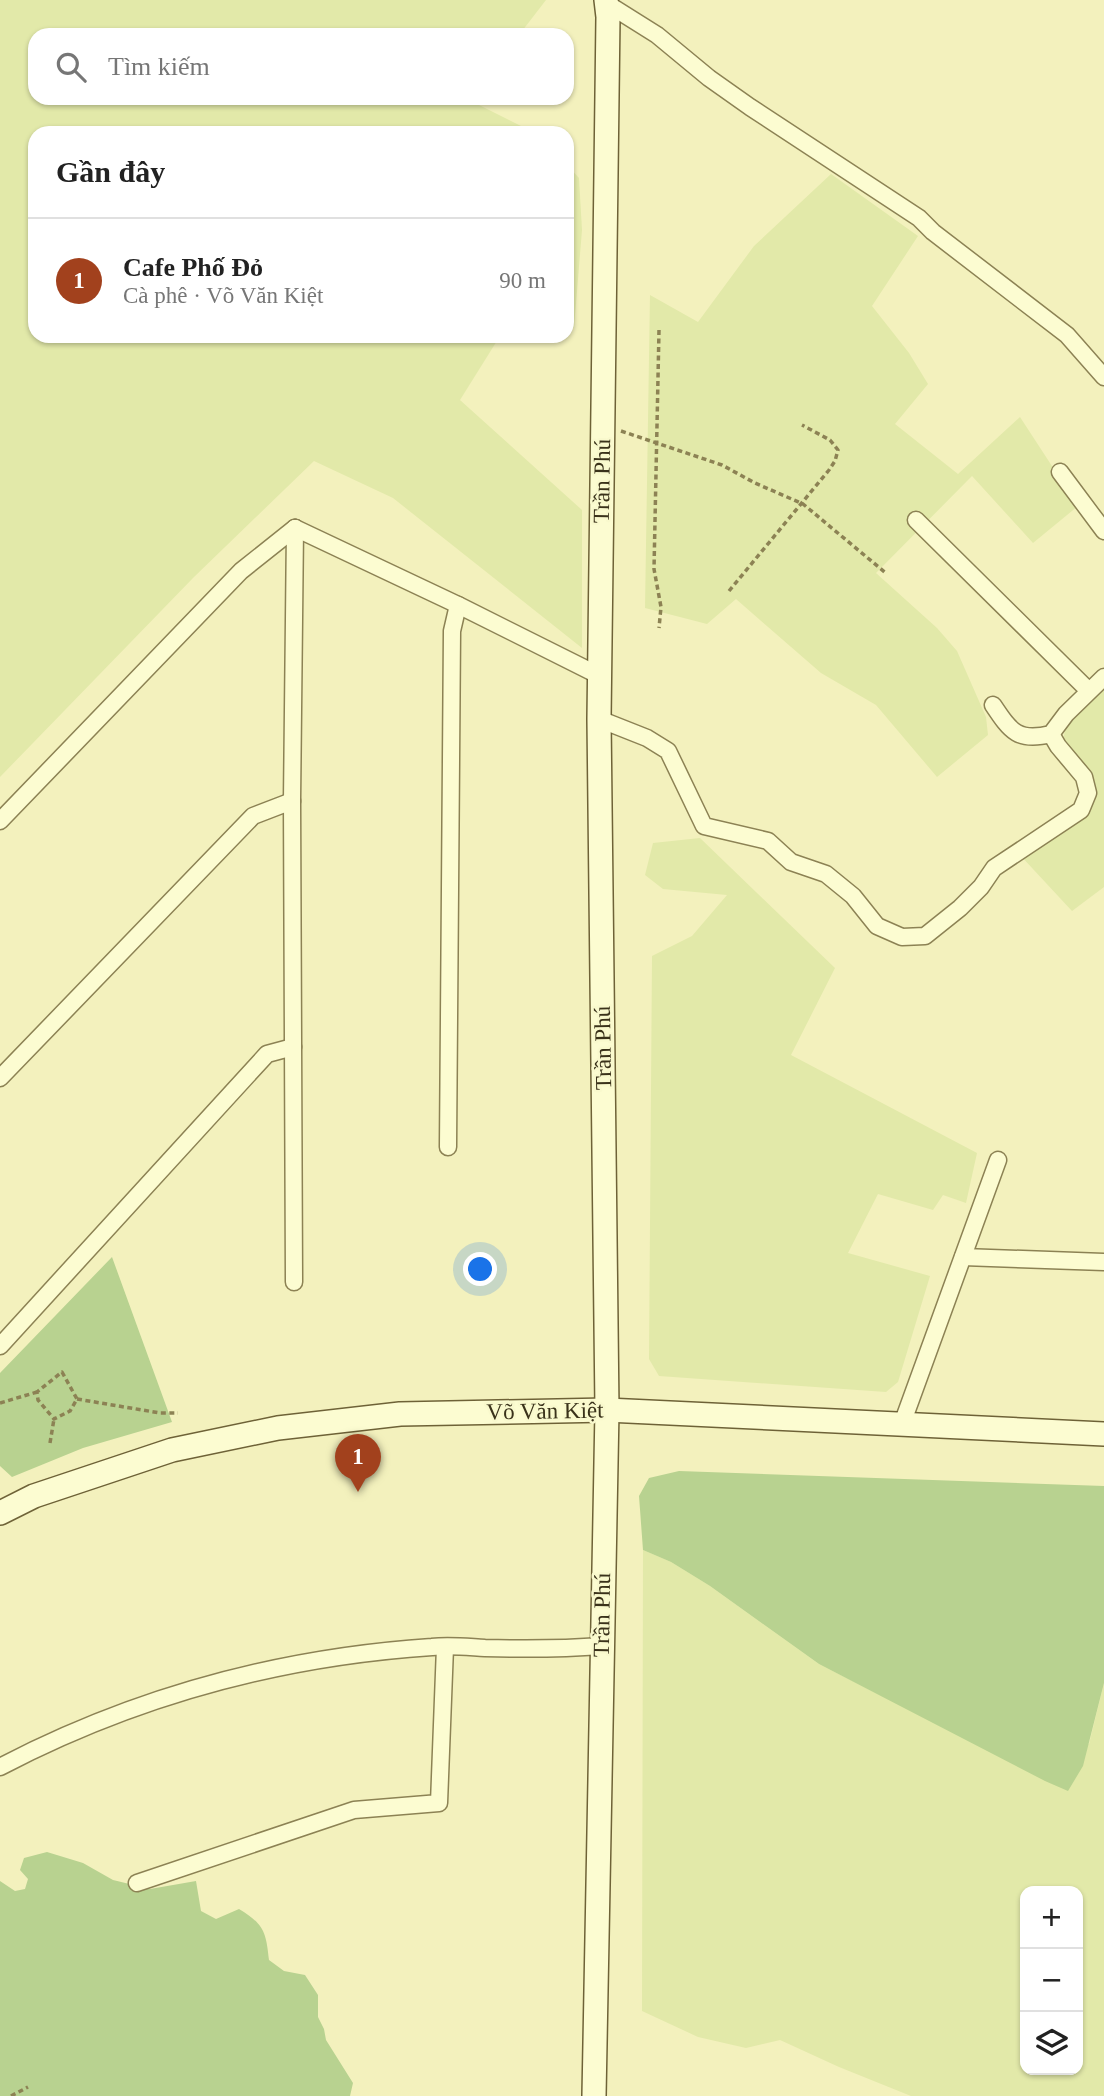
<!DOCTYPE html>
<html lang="vi">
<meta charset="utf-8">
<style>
body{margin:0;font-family:"Times New Roman",serif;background:#f2f2f2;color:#222}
.controls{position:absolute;right:21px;bottom:21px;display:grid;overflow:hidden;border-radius:14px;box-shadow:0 2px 5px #0004}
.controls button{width:63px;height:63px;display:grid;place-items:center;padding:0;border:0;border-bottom:2px solid #e0e0e0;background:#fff;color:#222;font:35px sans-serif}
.you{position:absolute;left:481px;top:1270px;width:24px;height:24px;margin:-18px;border:5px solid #fff;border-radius:50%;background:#1a73e8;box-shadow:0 0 0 10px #1a73e833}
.badge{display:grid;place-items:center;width:46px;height:46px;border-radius:50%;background:#a2411d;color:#fff;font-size:23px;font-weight:700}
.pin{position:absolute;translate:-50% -58px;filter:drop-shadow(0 2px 4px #0008)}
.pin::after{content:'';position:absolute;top:37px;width:24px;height:21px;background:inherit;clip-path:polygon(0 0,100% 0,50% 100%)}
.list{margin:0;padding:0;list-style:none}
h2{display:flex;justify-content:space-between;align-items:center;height:91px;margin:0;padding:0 28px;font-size:30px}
h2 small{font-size:23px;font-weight:400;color:#767676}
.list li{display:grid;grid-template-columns:46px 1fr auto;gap:21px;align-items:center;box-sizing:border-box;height:126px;padding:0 28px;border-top:2px solid #e0e0e0}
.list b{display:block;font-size:26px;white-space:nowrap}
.list p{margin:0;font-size:23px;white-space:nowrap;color:#767676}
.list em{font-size:23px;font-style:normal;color:#767676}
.icon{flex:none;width:38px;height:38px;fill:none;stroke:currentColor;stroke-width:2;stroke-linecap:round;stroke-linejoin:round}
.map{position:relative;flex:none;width:1104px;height:2096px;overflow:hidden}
.search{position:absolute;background:#fff;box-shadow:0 2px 5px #0004;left:28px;top:28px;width:546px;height:77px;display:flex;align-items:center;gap:18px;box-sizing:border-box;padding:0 24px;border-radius:21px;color:#767676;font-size:26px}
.panel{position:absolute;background:#fff;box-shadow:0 2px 5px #0004;left:28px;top:126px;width:546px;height:217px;border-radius:21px}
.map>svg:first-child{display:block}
</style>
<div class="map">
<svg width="1104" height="2096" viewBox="0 0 1104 2096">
<rect width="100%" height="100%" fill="#f3f1bd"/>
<!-- farmland -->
<g fill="#e2e9a9" fill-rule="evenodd">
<path d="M0 0H546L519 35H35V98H472L471 101 535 133H35V336H500L460 400 582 510V648L393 498 314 461 194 577 0 777Z"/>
<path d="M567 165 579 178 582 230 574 328 567 322Z"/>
<path d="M831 174 918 236 872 306 909 353 928 384 895 424 958 474 1020 417 1078 506 1033 543 972 476 876 573 937 628 957 651 986 717 988 735 937 777 876 705 821 673 736 599 707 624 645 608 650 295 698 322 754 246Z"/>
<path d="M1104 688V887L1072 911 1020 855 1091 800 1063 740 1066 725Z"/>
<path d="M700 838 835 968 791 1055 977 1153 966 1203 943 1195 933 1210 878 1194 848 1253 930 1276 898 1382 886 1392 659 1376 649 1359 652 956 692 936 727 895 663 889 645 875 653 843Z"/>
<path d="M643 1550 671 1562 710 1586 819 1664 878 1694 1089 1744 1104 1683V2096H911L839 2067 780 2040 746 2048 698 2037 642 2011ZM1025 1891H1078V2070H1025Z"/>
</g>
<!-- green -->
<g fill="#b8d290">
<path d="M112 1257 172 1422 83 1448 12 1477 0 1466V1373Z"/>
<path d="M679 1471 1104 1486V1683L1083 1766 1068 1791 1045 1781 819 1664 710 1586 671 1562 643 1550 639 1496 649 1478Z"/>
<path d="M47 1852 83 1863 113 1880 150 1889 196 1881 201 1911 216 1919 239 1909C264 1924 266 1932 269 1960L284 1971 305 1975 318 1995V2017L324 2029 326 2040 353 2083 350 2096H0V1881L15 1891 25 1889 28 1879 20 1870 24 1858Z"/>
</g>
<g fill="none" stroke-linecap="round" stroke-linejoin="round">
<!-- street casing -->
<g stroke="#8c8254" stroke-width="19">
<g id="street">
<path d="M606 3 657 35 709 78 750 107 919 218 933 232 1067 335 1104 377"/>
<path d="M1060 472 1104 531"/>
<path d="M916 520 1089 691"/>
<path d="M295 528 458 605 600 676"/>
<path d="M993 705C1011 732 1018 742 1051 734L1066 714 1104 677"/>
<path d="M599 719 647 738 668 751 704 826 768 841 791 862 826 874 853 896 877 926 902 937 925 936 960 908 981 887 994 868 1081 810 1088 793 1084 777 1058 746 1051 734"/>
<path d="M0 821 241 571 295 528"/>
<path d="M0 1078 253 816 292 801"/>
<path d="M448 1147 452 631 458 605"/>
<path d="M963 1257 1104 1262"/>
<path d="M294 1282 292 801 295 528"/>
<path d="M0 1346 267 1054 293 1047"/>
<path d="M902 1424 998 1160"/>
<path d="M0 1767C134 1697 281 1657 432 1647 449 1645 467 1647 485 1648 524 1649 562 1649 602 1646"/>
<path d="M137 1883 354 1810 439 1803 445 1647"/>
</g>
</g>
<!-- secondary casing -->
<g stroke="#6e6237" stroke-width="26">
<g id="secondary">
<path d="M0 1513 34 1496 172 1450 278 1428 400 1414 607 1410 1104 1434"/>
<path d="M594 2096 607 1410 599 719 608 17 606 0"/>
</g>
</g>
<!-- path -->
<g stroke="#8c8254" stroke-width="3.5" stroke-dasharray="5 3.5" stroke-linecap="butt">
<path d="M659 330 654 569 661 607 659 628"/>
<path d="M621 431 722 465 755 483 803 504 887 574"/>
<path d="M729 591 829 470 835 461 838 450 830 440 802 425"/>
<path d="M62 1372 77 1399 70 1411 54 1419 38 1400 37 1392Z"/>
<path d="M77 1399 160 1413H178"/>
<path d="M0 1403 37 1392"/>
<path d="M50 1443 54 1419"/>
<path d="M11 2096 28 2087"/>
</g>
<!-- street -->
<use href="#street" stroke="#fcfcd1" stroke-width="16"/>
<!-- secondary -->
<use href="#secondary" stroke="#fcfcd1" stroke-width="23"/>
</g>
<g text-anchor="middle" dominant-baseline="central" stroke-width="5" stroke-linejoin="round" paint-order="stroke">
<!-- street labels -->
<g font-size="23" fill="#3a321a" stroke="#f9f9cd">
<text transform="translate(602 481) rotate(-89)">Trần Phú</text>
<text transform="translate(603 1048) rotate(-91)">Trần Phú</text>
<text transform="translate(545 1411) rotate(-1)">Võ Văn Kiệt</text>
<text transform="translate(602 1615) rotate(-89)">Trần Phú</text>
</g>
</g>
</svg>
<div class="controls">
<button>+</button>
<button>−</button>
<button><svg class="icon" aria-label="layers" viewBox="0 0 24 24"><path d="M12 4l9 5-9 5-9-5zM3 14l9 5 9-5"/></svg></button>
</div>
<div class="you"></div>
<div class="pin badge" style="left:358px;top:1492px">1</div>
<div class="search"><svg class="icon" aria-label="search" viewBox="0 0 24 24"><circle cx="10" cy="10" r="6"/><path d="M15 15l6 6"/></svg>Tìm kiếm</div>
<section class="panel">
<h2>Gần đây<small></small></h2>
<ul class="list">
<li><span class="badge">1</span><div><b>Cafe Phố Đỏ</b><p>Cà phê · Võ Văn Kiệt</p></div><em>90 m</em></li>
</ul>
</section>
</div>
